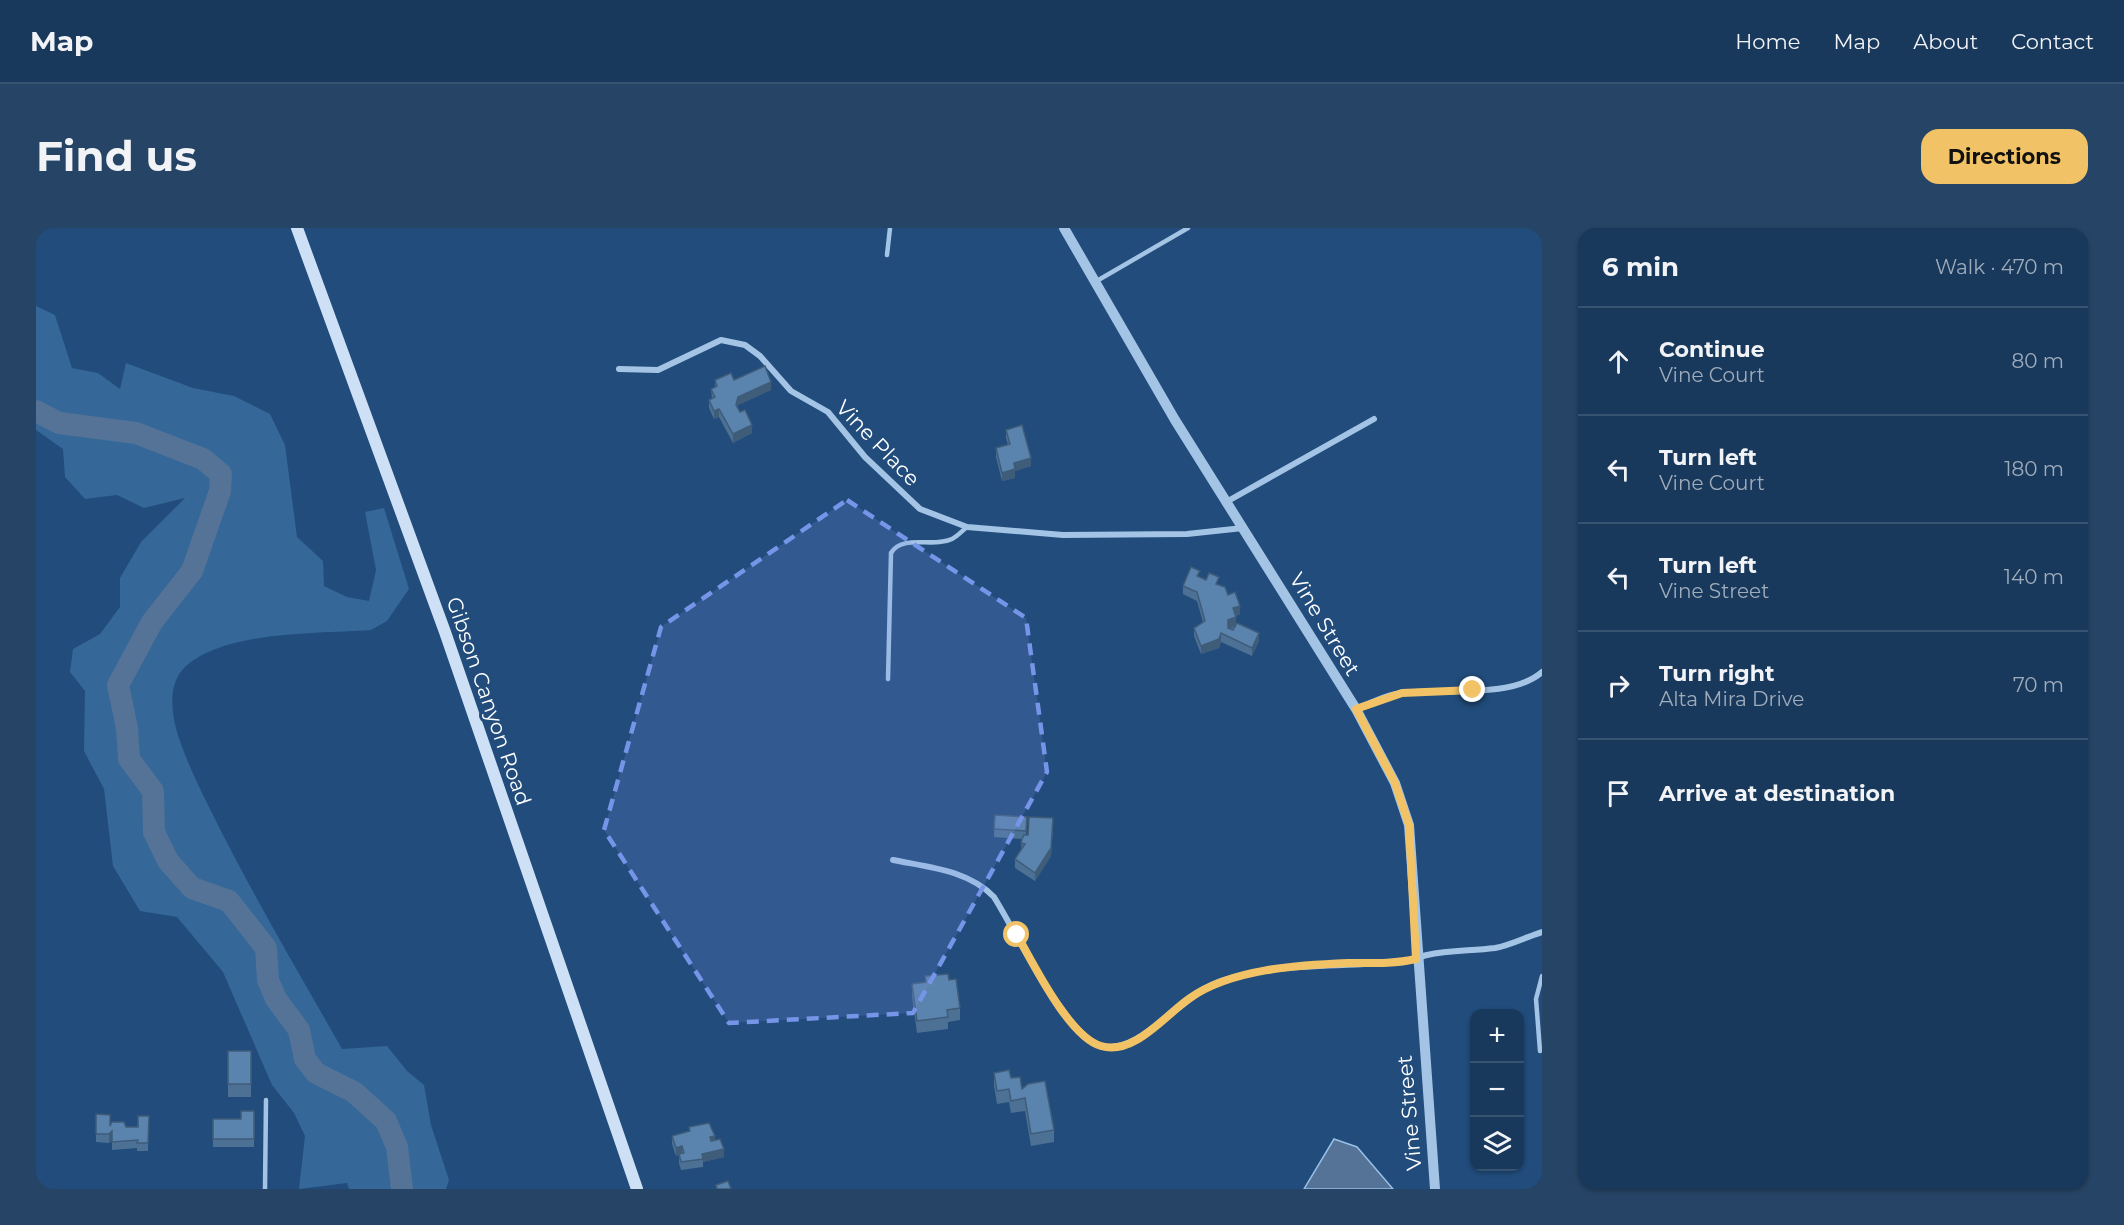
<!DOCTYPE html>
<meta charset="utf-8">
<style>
body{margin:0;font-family:Montserrat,sans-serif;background:#264465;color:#f1f3f6}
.controls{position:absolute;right:18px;bottom:18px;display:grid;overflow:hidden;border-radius:12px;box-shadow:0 2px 4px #0004}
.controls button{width:54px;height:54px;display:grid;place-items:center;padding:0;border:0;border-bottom:2px solid #375372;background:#19395c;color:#f1f3f6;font:30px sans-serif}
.stop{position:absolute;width:18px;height:18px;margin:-14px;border:4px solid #f2c366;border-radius:50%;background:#fff}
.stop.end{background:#f2c366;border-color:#fff;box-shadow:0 2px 6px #0008}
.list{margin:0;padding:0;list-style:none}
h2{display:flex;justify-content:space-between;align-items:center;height:78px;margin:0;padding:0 24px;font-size:26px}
h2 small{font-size:20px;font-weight:400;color:#9facbb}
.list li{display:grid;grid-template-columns:39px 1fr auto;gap:18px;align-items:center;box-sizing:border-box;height:108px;padding:0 24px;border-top:2px solid #375372}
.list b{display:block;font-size:22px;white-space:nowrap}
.list p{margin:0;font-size:20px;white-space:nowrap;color:#9facbb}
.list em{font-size:20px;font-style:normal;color:#9facbb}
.icon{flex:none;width:33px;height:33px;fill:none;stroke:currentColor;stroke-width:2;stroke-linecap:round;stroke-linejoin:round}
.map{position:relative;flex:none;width:1506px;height:961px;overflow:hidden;border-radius:18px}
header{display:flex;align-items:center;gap:36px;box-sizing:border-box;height:84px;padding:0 30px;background:#19395c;border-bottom:2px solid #375372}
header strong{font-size:28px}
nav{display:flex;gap:33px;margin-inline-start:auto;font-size:21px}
.intro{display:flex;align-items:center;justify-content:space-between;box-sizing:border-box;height:144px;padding:0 36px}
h1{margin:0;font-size:42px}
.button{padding:15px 27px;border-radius:18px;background:#f2c366;color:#111;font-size:21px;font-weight:700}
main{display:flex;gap:36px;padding:0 36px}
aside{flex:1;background:#19395c;border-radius:18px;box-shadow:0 2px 4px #0004}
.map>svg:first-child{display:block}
</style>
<header>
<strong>Map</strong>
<nav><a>Home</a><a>Map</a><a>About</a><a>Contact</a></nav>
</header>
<div class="intro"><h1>Find us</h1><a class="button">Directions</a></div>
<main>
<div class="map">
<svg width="1506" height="961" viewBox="0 0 1506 961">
<rect width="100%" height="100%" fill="#214c7b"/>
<!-- green -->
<path fill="#356799" d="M0 78 19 87 36 140 62 145 84 161 90 135 157 160 198 168 234 186 249 217 261 309 287 333 288 358 311 369 333 373 340 342 329 284 348 280 373 361 351 393 335 402C282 406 191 402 150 438 137 450 135 467 137 484 139 511 164 561 176 585 216 666 262 743 306 821L351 818 371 843 388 857 395 897 413 952 410 961H313L311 955 263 961 269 908 258 885 236 857 187 744 141 689 104 683 77 638 68 561 48 523 49 463 34 444 37 421 64 406 84 379V350L105 314 149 270 108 280 81 267 49 271 29 249 27 221 0 202Z"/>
<!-- water -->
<path fill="#547396" stroke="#98c0e7" stroke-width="1.5" d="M1298 911 1321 919 1357 961H1268Z"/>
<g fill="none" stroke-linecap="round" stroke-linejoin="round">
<!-- river -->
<path stroke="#547396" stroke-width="22" d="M0 183 23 195 100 205 167 231 185 246 184 263 156 343 116 394 82 457 91 500 93 531 117 563 118 604 132 633 156 660 193 673 230 720 232 752 240 771 263 802 269 831 280 845 318 864 350 893 361 919 366 961"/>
<!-- service -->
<g stroke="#a4c4e5" stroke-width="4.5">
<path d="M851 27 854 0"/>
<path d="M1059 54 1152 0"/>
<path d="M852 451 855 325C866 306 898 320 916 311 922 308 927 302 931 299"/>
<path d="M1504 823 1500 771 1506 748"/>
<path d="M229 961 230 872"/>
</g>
<!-- minor -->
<g stroke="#a4c4e5" stroke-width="6">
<path d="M583 141 622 142 685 112 709 117 724 128 755 163 792 184 829 229 884 281 931 299 1027 307 1151 306 1207 300"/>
<path d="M1192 273 1338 191"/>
<path d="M1320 481C1335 475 1351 466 1368 465 1408 460 1475 471 1506 444"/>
<path d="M857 632C892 639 932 642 958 669 978 701 1031 809 1065 818 1103 828 1148 765 1185 753 1243 734 1306 739 1365 734 1374 733 1382 729 1391 727 1413 722 1436 723 1459 720 1475 717 1490 709 1506 704"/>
</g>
<!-- tertiary -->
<path stroke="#a4c4e5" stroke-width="10" d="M1028 0 1139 192 1320 481 1359 555 1373 597 1399 961"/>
<!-- secondary -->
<path stroke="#cee0f5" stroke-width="12" d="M261 0 409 404 601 961"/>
</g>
<!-- wall -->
<g fill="#4d7195">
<path d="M679 152H698L735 162 702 177 701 180 716 205 697 215 683 189 678 191 673 180V172L676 171 675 161 679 159Z"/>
<path d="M970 202 995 238 979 243V250L966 253 960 229V220L972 217 970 210Z"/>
<path d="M1164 349 1183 357 1192 367 1204 386 1200 388V396L1223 413 1216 428 1185 414 1183 420 1165 426 1158 408V400L1167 394 1161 373 1147 366V358Z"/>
<path d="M959 587 991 589 990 607H992L1017 599 1015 628 999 653 979 640V631L985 622 986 611 958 609Z"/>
<path d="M889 748 913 752 924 780V792L912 794V801L881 805 876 768V756L889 754Z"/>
<rect x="192" y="823" width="23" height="46"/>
<path d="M958 845 975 850 986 861 1018 902V914L995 918 989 883 975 885 973 874 961 876 958 858Z"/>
<path d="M218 883V919H177V891H205Z"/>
<path d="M60 886 74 897 90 899H102L113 888 112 923H101V920L76 922V912L73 915 60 914Z"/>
<path d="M653 899 679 912 688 929 667 934V939L645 942 643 935V927L640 928 636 916V908L653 903Z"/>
</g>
<!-- shaded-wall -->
<g fill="#3f5c79">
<path d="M735 154V162L702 177 700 185V177L702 169Z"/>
<path d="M683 181V189L678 191V183Z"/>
<path d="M716 197V205L697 215V206Z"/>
<path d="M995 230V238L979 243V250L966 253V245L978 235Z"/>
<path d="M1204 378V386L1197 389V380Z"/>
<path d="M1200 389V398L1192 401V408V392Z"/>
<path d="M1185 405V414L1183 420 1165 426V418Z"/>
<path d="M1223 405V413L1216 428V420Z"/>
<path d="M1017 599 1015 628 999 653V645Z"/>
<path d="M76 903V912L73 915V906Z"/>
<path d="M679 908V916L674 917V909Z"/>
<path d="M646 918V926L640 928V920Z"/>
<path d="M688 921V929L667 934 666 926Z"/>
</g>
<!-- building -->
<g fill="#5a83ad" stroke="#3f5c79" stroke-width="1.5">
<path d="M729 138 735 154 702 169 700 177 704 184 709 182 716 197 697 206 683 181 678 183 673 172 679 169 675 161 681 158 679 152 695 145 698 152Z"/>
<path d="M986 197 995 230 978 235 979 241 966 245 960 220 974 216 970 202Z"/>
<path d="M1155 339 1164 343 1161 348 1170 352 1173 345 1183 349 1180 356 1189 359 1192 367 1199 364 1204 378 1197 380 1200 389 1192 392V400L1197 402 1201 395 1223 405 1216 420 1185 405 1183 411 1165 418 1158 400 1169 393 1161 364 1147 358Z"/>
<path d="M959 587 991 589 990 603 958 601Z"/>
<path d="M993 589 1017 590 1015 620 999 645 979 631 989 616 985 615 986 611 988 607H992Z"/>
<path d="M912 746 913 752 920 751 924 780 911 782 912 789 881 793 876 756 890 754 889 748Z"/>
<rect x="192" y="823" width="23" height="33"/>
<path d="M973 842 975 850 984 849 986 861 992 856 1009 853 1018 902 995 906 989 870 975 873 973 861 961 863 958 845Z"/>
<path d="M205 883H218V911H177V891H205Z"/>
<path d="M60 886 74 887V898L76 894H88L90 899H102V888H113L112 915H101L102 912 76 914V903L73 906H60Z"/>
<path d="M673 895 679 908 674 909 675 913 684 911 688 921 666 926 667 931 645 934 643 926 648 925 646 918 640 920 636 908 654 903 653 899Z"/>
<path d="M692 953 695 961H681L680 957Z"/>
</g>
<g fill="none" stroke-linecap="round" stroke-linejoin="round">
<!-- route -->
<path stroke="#f2c366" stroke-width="8" d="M981 707C997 735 1033 809 1065 818 1098 828 1129 787 1154 770 1195 741 1262 737 1312 735 1335 735 1358 736 1380 731L1373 597 1359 555 1320 481 1366 465 1437 462"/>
</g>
<!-- marked area -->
<path fill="#7795e8" fill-opacity="0.2" stroke="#7795e8" stroke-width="4.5" stroke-dasharray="12 8" stroke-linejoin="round" d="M811 272 990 390 1011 544 877 785 693 795 568 602 625 399Z"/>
<g text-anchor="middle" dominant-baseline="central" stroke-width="6" stroke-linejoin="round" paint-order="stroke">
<!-- street labels -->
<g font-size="21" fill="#fff" stroke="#214c7b">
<text transform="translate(842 215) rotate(46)">Vine Place</text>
<text transform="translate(1289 396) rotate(59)">Vine Street</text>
<text transform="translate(453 473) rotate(71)">Gibson Canyon Road</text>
<text transform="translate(1373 885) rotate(-95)">Vine Street</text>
</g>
</g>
</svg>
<div class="controls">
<button>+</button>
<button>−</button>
<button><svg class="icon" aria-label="layers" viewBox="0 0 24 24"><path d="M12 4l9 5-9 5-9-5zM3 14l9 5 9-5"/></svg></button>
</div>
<div class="stop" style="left:981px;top:707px"></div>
<div class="stop end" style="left:1437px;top:462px"></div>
</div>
<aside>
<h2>6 min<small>Walk · 470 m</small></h2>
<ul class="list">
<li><svg class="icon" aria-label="ahead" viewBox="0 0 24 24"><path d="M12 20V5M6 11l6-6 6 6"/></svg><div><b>Continue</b><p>Vine Court</p></div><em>80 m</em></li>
<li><svg class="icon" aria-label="left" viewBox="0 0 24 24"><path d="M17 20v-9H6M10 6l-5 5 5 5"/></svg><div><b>Turn left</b><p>Vine Court</p></div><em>180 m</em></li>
<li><svg class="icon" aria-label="left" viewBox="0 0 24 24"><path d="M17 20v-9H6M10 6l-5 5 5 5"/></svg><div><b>Turn left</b><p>Vine Street</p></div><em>140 m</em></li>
<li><svg class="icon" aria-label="right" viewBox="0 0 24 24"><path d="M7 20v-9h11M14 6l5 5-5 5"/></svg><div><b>Turn right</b><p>Alta Mira Drive</p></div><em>70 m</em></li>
<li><svg class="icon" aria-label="arrive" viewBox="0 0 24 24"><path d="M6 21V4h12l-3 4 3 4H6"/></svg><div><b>Arrive at destination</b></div></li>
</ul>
</aside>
</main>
